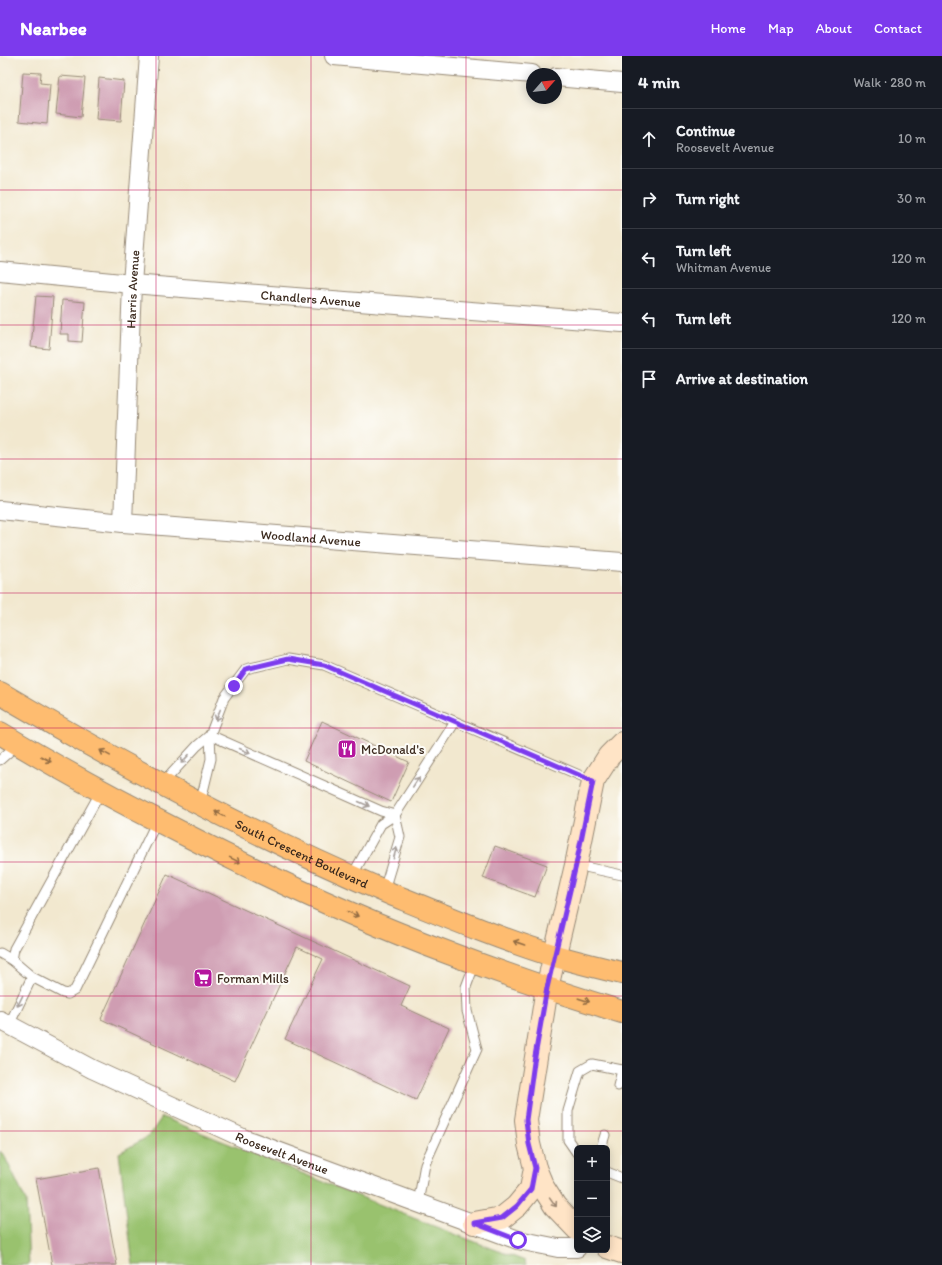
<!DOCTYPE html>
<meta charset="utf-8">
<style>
body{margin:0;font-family:Itim,sans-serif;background:#20242c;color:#f1f3f6}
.controls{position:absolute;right:12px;bottom:12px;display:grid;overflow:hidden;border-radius:6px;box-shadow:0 2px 10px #0003}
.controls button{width:36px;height:36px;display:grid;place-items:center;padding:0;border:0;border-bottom:1px solid #363941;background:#171b24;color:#f1f3f6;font:20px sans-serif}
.compass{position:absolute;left:526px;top:12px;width:36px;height:36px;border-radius:50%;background:#171b24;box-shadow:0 2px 10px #0003;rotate:62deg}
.stop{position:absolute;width:12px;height:12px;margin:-9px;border:3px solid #7c3aed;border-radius:50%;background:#fff}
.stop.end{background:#7c3aed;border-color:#fff;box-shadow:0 1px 4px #0008}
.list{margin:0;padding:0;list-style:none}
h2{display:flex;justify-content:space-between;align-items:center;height:52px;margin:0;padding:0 16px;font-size:17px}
h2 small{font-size:13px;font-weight:400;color:#9ea1a6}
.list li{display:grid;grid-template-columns:26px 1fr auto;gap:12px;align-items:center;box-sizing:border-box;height:60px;padding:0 16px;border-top:1px solid #363941}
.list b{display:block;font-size:15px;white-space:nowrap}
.list p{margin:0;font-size:13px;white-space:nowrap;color:#9ea1a6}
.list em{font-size:13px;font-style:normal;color:#9ea1a6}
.icon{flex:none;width:22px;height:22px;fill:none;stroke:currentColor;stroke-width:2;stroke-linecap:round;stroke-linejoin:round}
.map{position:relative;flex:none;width:622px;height:1209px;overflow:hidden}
header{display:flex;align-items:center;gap:24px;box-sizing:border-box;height:56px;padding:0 20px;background:#7c3aed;color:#fff}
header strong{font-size:19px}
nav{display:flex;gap:22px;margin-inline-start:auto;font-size:14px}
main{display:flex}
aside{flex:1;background:#171b24}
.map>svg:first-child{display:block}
</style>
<header>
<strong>Nearbee</strong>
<nav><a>Home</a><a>Map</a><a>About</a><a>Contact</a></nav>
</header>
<main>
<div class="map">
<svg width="622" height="1209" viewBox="0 0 622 1209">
<rect width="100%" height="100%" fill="#fdfcf7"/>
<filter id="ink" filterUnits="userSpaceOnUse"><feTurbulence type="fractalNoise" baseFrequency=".025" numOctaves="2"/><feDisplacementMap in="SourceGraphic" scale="8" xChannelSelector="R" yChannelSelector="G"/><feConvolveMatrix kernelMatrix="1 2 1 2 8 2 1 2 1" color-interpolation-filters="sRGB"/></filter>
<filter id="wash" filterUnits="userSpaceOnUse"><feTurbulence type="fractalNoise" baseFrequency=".012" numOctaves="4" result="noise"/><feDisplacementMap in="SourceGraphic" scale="16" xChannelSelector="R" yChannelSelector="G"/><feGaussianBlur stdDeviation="0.9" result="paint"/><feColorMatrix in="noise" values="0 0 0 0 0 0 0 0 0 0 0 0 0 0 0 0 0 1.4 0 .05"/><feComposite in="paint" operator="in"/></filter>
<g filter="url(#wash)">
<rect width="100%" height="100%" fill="#f2e8cf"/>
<!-- green -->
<g fill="#99c26e" stroke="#6a7646">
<path d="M162 1061 431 1169 525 1205 526 1209H133L119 1097 149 1080Z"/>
<path d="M0 1095 4 1099 26 1145 29 1209H0Z"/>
</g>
<g id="blocks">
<!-- building -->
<g fill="#cf9db2">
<path d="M23 16 41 17 40 27 50 28 47 68 19 65Z"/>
<path d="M60 20 85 22 81 61 56 58Z"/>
<path d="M99 22 124 25 121 65 96 63Z"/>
<path d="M36 240 53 241 49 293 31 291Z"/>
<path d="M62 244 85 246 82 286 69 285V278H60Z"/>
<path d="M322 665 409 706 391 746 304 705Z"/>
<path d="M495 790 547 809 535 841 483 822Z"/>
<path d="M167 818 410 930 401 950 449 972 416 1044 285 983 323 903 297 891 235 1025 101 963Z"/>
<path d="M99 1112 117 1209H52L36 1123Z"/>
</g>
</g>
</g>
<g filter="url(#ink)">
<use href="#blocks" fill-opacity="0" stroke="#968976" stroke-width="1"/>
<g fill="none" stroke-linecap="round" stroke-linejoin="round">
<!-- lane casing -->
<g stroke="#968976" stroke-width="11">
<g id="lane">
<path d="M210 679 381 755 395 759"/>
<path d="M0 704 18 688"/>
<path d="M162 728 197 690 210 679"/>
<path d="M101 735 14 893 12 904 32 921 63 937 68 938 75 934 157 765"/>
<path d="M200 748 211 703 210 679 224 642 246 613 288 603 324 609 593 725"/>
<path d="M576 809 622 819"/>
<path d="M352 820 381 768 395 759 455 666"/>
<path d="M384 834 400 781 395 759"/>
<path d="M0 897 12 904"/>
<path d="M9 969 32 921"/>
<path d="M618 1030 622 1014"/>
<path d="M601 1092 605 1079"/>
<path d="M577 1097 568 1084V1055L580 1015 592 1008 622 1014"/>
<path d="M607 1116 622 1122"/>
<path d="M418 1147 425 1108 477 993 467 955 466 931 475 907"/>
</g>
</g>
<!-- street casing -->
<g stroke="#968976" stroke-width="20">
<g id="street">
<path d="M334 0 532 18"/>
<path d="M556 21 622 27"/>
<path id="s1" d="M0 215 132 228 622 267"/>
<path id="s2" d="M0 454 123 467 622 506"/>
<path id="s3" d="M123 467 132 228 149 0"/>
<path id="s4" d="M0 964 92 1013 245 1083 518 1184 558 1192H577"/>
</g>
</g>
<!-- secondary casing -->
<g stroke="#968976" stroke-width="24">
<g id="secondary">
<path d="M474 1167 502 1162 517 1150 531 1133 535 1112"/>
<path d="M577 1173 555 1150 543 1131 535 1112 529 1088 526 1064 547 932 576 809 593 725 609 700 622 687"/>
<path d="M607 1191 622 1196"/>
</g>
</g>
<!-- highway casing -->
<g stroke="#968976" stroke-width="24">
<g id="highway">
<path id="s5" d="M0 637C126 712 256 780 391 838 445 860 500 883 555 900 577 906 600 912 622 917"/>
<path d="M0 677C59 713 119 745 180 776 267 821 355 862 446 896 504 918 563 938 622 956"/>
</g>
</g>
<!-- lane -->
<use href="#lane" stroke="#fff" stroke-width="9"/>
<!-- street -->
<use href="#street" stroke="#fff" stroke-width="18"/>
<!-- secondary -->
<use href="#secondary" stroke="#ffe4c6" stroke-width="22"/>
<!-- highway -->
<use href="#highway" stroke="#febc70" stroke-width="22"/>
</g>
<!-- one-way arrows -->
<defs><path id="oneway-shaft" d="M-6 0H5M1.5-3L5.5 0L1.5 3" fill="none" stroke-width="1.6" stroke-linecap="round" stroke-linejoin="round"/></defs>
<g stroke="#a79f9a">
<use href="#oneway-shaft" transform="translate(218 659) rotate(112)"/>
<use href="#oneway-shaft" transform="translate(245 695) rotate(24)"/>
<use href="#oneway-shaft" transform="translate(185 703) rotate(133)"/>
<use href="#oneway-shaft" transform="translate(416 726) rotate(-57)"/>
<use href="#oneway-shaft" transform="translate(364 748) rotate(24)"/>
<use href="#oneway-shaft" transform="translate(395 797) rotate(-74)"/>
<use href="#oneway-shaft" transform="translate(20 945) rotate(116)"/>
</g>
<g stroke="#936c43">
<use href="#oneway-shaft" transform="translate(105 697) rotate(-151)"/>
<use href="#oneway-shaft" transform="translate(46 703) rotate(29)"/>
<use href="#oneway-shaft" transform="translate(220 758) rotate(-153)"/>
<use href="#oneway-shaft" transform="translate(235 804) rotate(26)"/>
<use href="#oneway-shaft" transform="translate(353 858) rotate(24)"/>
<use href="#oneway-shaft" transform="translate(519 887) rotate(-161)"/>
<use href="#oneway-shaft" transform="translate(584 944) rotate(18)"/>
</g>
<use stroke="#9d8772" href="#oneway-shaft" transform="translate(553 1146) rotate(55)"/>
</g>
<g fill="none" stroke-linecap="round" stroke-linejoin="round" filter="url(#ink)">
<!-- route -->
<path stroke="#7c3aed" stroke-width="5" d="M234 630 246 613 288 603 324 609 593 725 576 809 547 932 534 1006 526 1064 529 1088 535 1112 531 1133 517 1150 502 1162 474 1167 518 1184"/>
</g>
<!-- grid -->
<path fill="none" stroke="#c2185b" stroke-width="1" stroke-opacity="0.55" d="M156 0V1209M311 0V1209M466 0V1209M0 134H622M0 269H622M0 403H622M0 537H622M0 672H622M0 806H622M0 940H622M0 1075H622"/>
<!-- icons -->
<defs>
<g id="restaurant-square" transform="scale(1)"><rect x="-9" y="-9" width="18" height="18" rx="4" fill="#b5179e" stroke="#fdfcf7"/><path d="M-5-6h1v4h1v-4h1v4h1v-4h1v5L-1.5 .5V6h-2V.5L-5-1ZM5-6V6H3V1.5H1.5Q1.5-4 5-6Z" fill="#fff"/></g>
<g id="supermarket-square" transform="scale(1)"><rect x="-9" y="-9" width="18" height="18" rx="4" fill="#b5179e" stroke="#fdfcf7"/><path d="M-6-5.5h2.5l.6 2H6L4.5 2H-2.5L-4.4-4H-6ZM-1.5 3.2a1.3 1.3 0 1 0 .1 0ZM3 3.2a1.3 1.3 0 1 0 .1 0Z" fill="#fff"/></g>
</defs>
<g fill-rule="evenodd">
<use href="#restaurant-square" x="347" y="693"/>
<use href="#supermarket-square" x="203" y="922"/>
</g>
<g text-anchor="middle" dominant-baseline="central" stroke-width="4" stroke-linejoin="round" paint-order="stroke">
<!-- street labels -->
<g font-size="13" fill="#3b2a1e" stroke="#fdfcf7">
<text stroke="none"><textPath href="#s3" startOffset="234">Harris Avenue</textPath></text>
<text stroke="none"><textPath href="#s1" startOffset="312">Chandlers Avenue</textPath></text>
<text stroke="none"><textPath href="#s2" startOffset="312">Woodland Avenue</textPath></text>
<text stroke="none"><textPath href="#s5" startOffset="342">South Crescent Boulevard</textPath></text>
<text stroke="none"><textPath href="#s4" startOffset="312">Roosevelt Avenue</textPath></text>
</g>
<!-- poi labels -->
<g font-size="13" fill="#3b2a1e" stroke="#fdfcf7" text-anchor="start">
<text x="361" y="693">McDonald's</text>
<text x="217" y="922">Forman Mills</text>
</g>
</g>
</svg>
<div class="controls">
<button>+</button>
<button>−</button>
<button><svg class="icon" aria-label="layers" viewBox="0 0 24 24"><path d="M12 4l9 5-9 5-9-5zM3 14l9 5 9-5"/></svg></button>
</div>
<svg class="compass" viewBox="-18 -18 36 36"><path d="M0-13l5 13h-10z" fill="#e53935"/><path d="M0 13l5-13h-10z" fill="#9ea1a6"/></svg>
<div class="stop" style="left:518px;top:1184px"></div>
<div class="stop end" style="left:234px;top:630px"></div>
</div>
<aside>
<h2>4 min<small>Walk · 280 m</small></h2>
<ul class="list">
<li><svg class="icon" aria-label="ahead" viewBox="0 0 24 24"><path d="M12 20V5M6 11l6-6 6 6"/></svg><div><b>Continue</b><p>Roosevelt Avenue</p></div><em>10 m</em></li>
<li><svg class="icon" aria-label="right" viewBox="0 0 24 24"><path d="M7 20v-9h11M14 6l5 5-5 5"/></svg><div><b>Turn right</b></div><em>30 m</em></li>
<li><svg class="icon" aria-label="left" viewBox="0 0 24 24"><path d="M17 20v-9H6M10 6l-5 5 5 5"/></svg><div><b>Turn left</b><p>Whitman Avenue</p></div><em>120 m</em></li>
<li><svg class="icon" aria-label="left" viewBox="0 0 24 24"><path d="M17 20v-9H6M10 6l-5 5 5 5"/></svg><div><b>Turn left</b></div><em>120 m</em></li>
<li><svg class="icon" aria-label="arrive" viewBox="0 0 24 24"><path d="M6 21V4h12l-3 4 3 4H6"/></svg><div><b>Arrive at destination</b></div></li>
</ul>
</aside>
</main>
